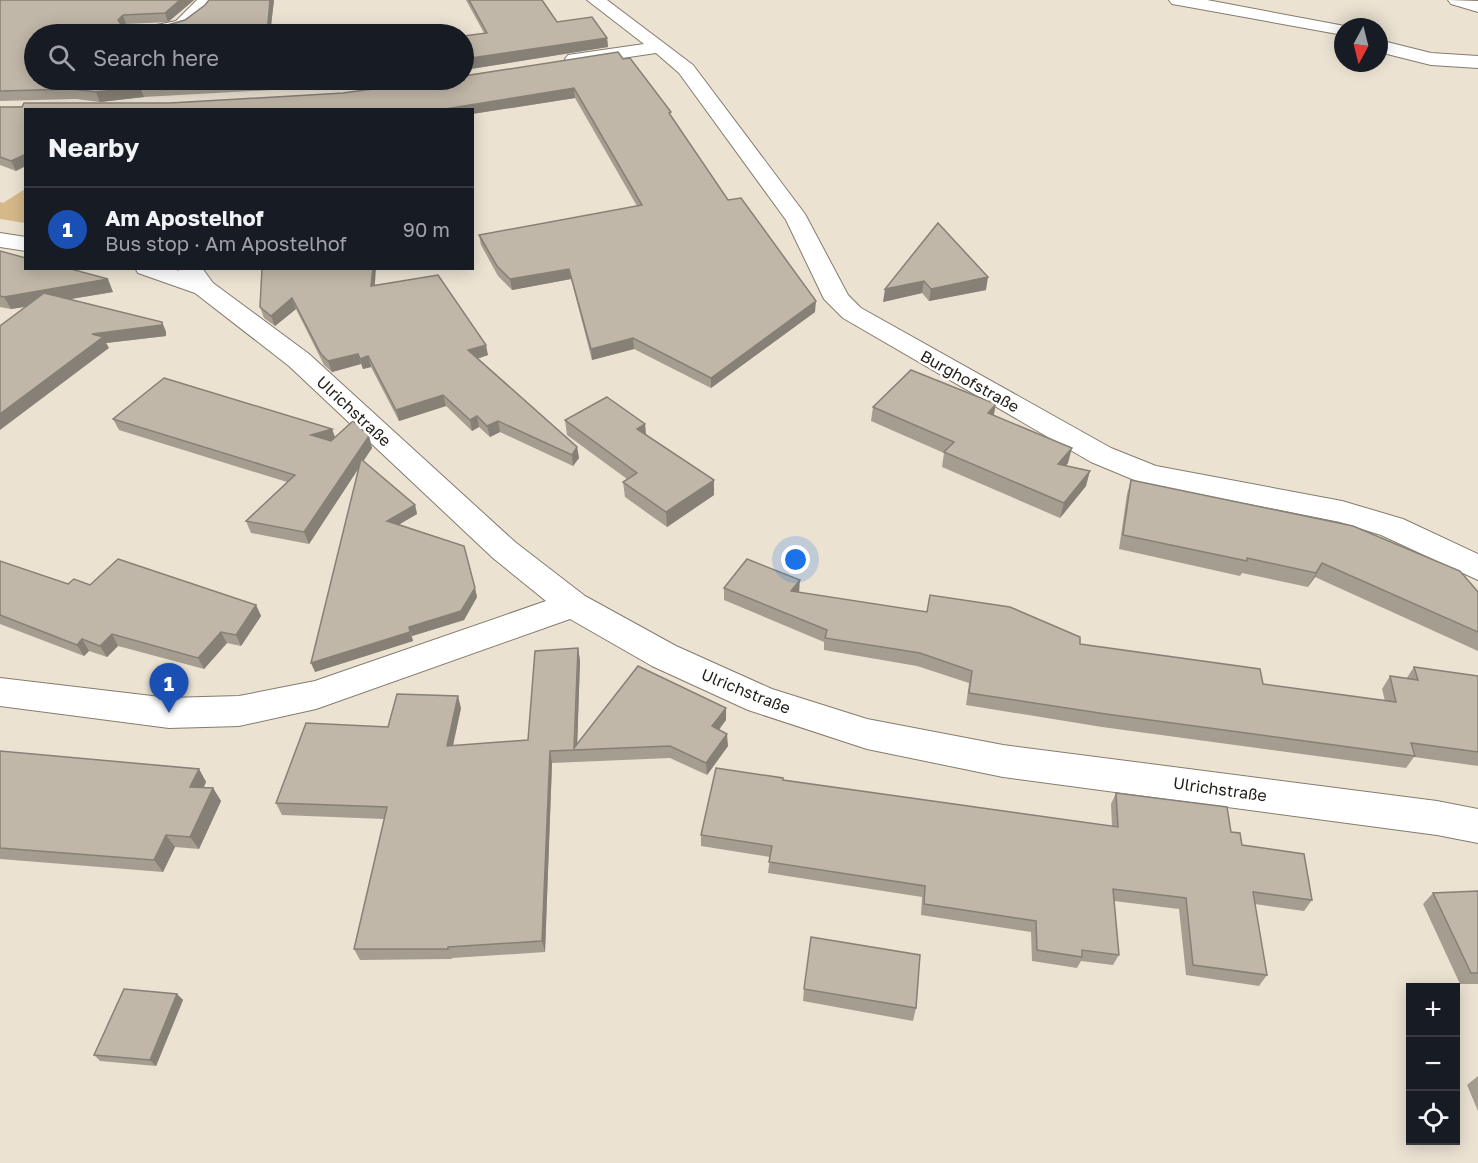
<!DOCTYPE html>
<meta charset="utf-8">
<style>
body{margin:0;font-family:"Golos Text",sans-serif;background:#242831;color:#f1f3f6}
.controls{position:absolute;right:18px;bottom:18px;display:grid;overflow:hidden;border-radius:0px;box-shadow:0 3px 15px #0003}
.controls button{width:54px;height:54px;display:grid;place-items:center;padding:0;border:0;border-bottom:2px solid #363941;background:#171b24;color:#f1f3f6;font:30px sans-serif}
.compass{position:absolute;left:1334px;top:18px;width:54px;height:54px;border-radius:50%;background:#171b24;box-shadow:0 3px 15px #0003;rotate:187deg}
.you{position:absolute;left:796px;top:560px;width:21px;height:21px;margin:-15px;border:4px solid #fff;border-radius:50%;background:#1a73e8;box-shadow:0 0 0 9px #1a73e833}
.badge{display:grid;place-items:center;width:39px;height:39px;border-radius:50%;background:#7859d3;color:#fff;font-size:20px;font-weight:700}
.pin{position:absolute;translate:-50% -50px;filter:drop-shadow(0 2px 3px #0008)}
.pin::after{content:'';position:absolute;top:32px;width:21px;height:18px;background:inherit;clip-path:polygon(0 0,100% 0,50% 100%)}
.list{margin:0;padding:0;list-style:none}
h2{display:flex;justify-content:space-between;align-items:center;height:78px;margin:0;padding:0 24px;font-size:26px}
h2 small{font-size:20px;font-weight:400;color:#9ea1a6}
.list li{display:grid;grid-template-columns:39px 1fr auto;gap:18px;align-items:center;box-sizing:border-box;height:84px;padding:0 24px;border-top:2px solid #363941}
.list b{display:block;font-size:22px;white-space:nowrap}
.list p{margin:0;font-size:20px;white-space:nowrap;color:#9ea1a6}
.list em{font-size:20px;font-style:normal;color:#9ea1a6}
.icon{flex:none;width:33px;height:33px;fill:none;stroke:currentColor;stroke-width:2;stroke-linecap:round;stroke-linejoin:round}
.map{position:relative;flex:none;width:1478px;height:1163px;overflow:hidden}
.search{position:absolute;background:#171b24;box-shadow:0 3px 15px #0003;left:24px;top:24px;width:450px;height:66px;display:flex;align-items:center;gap:15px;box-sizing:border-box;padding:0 21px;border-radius:33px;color:#9ea1a6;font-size:22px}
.panel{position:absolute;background:#171b24;box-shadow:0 3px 15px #0003;left:24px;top:108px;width:450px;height:162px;border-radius:0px}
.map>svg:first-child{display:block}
</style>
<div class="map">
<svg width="1478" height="1163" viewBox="0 0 1478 1163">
<rect width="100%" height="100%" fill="#ebe2d2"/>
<!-- green -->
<path fill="#d5b989" d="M25 189V223L0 219V202L3 203Z"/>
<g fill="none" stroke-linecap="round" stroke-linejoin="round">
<!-- minor casing -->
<g stroke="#847c6d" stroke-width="2">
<g id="minor">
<path d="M197 0H216C199 24 182 38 152 34L149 30 152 26 176 21Z"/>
<path d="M587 0H607L693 65 805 214 848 295 861 308 1111 448 1156 466 1342 501 1403 519 1478 554V580L1381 535 1340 522 1139 482 1091 462 843 318 824 299 786 220 679 73 656 53 575 65 568 63 565 59 568 55 644 44Z"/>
<path d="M1169 0H1207L1350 27H1343V35L1178 5 1172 4Z"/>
<path d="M1448 0 1478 1V12L1451 4Z"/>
<path d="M1379 40 1431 53 1478 56V68L1431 65 1379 52Z"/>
<path d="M0 233 26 237V251L0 247Z"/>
<path d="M135 268H172L179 271 177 268H202L213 283 309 354 515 542 585 596 676 646 772 689 867 719 1003 745 1437 801 1478 809V843L1437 835 1003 777 867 749 748 710 652 666 570 619 316 709 239 726 169 728 0 706V678L169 698 239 696 315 681 546 601 493 558 289 366 195 293 138 273Z"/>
</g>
</g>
<!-- minor -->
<use href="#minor" fill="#fff" fill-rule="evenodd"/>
</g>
<!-- wall -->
<g fill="#a59d90">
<path d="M0 0H194L168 22 126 24 123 27 164 26 185 20 205 5 209 0H274L270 34 34 80H393L345 86 144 97 100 102 76 99 0 101Z"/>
<path d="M466 0H542L557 22 607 38 608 47 464 70V36L484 33Z"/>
<path d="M618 52 671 116 728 200 815 312 711 388 634 349 592 360 571 279 512 290 498 276 481 245 479 235 637 206 575 98 472 114V110H26L16 171 0 165V107L170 103 343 93 439 80Z"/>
<path d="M938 223 986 290 929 301 922 293 883 302Z"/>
<path d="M0 251 113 292 70 299 162 322 166 332V336L106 343 109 348 26 307 11 309 0 307Z"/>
<path d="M375 286 488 355 477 359 577 447 579 458 573 466 500 432 490 437 479 427 472 431 446 406 399 421 371 367 363 369 361 364 332 372 324 365 296 309 275 326 264 318 260 307Z"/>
<path d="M873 407 994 415 1068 463 1066 466 1086 486 1060 518 942 467 944 453 871 421Z"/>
<path d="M113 419 332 429 335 438 369 436 372 448 363 461 415 505 417 514 399 524 464 546 477 597 464 620 412 636 413 641 315 672 358 469 309 544 251 533 246 521 287 482 119 430Z"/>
<path d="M565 420 645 424 646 434 714 495 667 527 625 497 623 482 627 479 567 435Z"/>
<path d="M1131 480 1478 592V651L1315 577 1308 587 1242 573 1240 576 1119 549 1127 494Z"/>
<path d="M0 561 68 584 90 585 256 605 261 616 241 646 227 643 204 669 118 646 107 657 89 651 84 656 0 624Z"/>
<path d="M724 588 799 593 1080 644 1263 684 1385 701 1382 689 1390 676 1406 679 1414 667 1478 676V766L1414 757 1406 768 1102 727 966 705 969 683 917 666 824 650V642L724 600Z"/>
<path d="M578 648 580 661 577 745 726 708V720L719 730 728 746 707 775 670 758 552 763 545 952 452 958V959L360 960 354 949 384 819 282 815 276 803 388 727 461 708 453 746 528 740Z"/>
<path d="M0 751 199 769 206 782 203 788H213L221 801 199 849 175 847 163 872 0 859Z"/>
<path d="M783 780 1112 826 1111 804 1116 793 1231 832 1242 845 1312 900 1304 911 1255 904 1267 975 1259 986 1186 975 1179 909 1114 901 1119 955 1113 965 1081 961 1077 968 1032 961 1031 932 921 915 922 897 768 873 770 857 701 846V835Z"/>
<path d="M1478 891V984H1460L1423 904 1433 893Z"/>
<path d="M804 989 916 1008 913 1021 803 1001Z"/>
<path d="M177 994 183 1000 156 1066 100 1061 94 1055Z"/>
<path d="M1478 1076V1111L1467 1085Z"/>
</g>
<!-- shaded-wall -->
<g fill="#868076">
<path d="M180 0H194L168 22 165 13Z"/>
<path d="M270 0H274L270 34H267Z"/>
<path d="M123 15 126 24 121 29 118 20Z"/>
<path d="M607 38 608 47 464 70V59Z"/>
<path d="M343 80H393L345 86Z"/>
<path d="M140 87 144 97 100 102 96 92Z"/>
<path d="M574 88 575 98 472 114V110H439Z"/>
<path d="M26 154V166L16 171 11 161Z"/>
<path d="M373 268H376L374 297 371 286Z"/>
<path d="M569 269 571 279 512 290 510 279Z"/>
<path d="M988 277 986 290 929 301 931 289Z"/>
<path d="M108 279 113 292 11 309 4 297Z"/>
<path d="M924 281 922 293 883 302 885 289Z"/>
<path d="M292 298 296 309 275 326 271 316Z"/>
<path d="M816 301 815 312 711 388V378Z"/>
<path d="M162 322 166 332V336L106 343 109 348 0 430V414L92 334Z"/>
<path d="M633 338 634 349 592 360 591 349Z"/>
<path d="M486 345 488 355 470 361 468 350Z"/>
<path d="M358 354 361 364 332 372 328 361Z"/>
<path d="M368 356 371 367 363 369 360 359Z"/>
<path d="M443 395 446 406 399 421 396 410Z"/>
<path d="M996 404 993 419 988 413Z"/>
<path d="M477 416 479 427 472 431 470 420Z"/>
<path d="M498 421 500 432 490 437 487 426Z"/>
<path d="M645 424 646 439 637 429Z"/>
<path d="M332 429 336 440 315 447 311 435Z"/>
<path d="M369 436 372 448 309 544 304 532Z"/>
<path d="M577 447 579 458 573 466 572 455Z"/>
<path d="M1072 448 1068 463 1054 479 1058 464Z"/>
<path d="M1090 471 1086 486 1060 518 1064 503Z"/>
<path d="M714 480V495L667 527 666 512Z"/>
<path d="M415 505 417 514 390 530 387 521Z"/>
<path d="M1322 563 1315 577 1308 587 1316 573Z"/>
<path d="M800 580 799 593 791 591Z"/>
<path d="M475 588 477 597 464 620 412 636 409 627Z"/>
<path d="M256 605 261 616 241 646 236 635Z"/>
<path d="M221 632 227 643 204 669 198 658Z"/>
<path d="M410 632 413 641 315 672 311 663Z"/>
<path d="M112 634 118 646 107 657 100 646Z"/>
<path d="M82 639 89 651 84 656 77 645Z"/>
<path d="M578 648 580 661 577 750H575Z"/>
<path d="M458 696 461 708 450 758 447 746Z"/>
<path d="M726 708V720L712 738V726Z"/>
<path d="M727 734 728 746 707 775 706 763Z"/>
<path d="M550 751 552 763 545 952 542 941Z"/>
<path d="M199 769 206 782 198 800 190 787Z"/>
<path d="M213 788 221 801 199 849 190 837Z"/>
<path d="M166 835 175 847 163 872 154 860Z"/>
<path d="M177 994 183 1000 156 1066 150 1060Z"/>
</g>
<!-- building -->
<g fill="#c0b7a8" stroke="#868076" stroke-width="1.5">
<path d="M0 0H180L165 13 123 15 118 20 123 27 164 26 185 20 205 5 209 0H270L267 34H34V80H283L140 87 96 92 72 89 0 91Z"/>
<path d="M469 0H542L557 22 592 17 607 38 464 59V36L487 33Z"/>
<path d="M618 52 623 59 630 58 671 112 669 113 728 200 741 198 816 301 711 378 633 338 591 349 569 269 510 279 497 266 479 235 642 205 574 88 439 110H26V154L11 161 0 157V107H22L24 103H170L343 93 439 80H464V76Z"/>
<path d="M938 223 988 277 931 289 924 281 885 289Z"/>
<path d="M0 251 26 258V268H67L108 279 4 297 0 296Z"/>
<path d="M262 268H373L371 286 438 275 486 345 468 350 577 447 572 455 498 421 487 426 477 416 470 420 443 395 396 410 368 356 360 359 358 354 328 361 321 354 292 298 271 316 260 307Z"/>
<path d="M44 293 162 322V325L92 334 103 337 0 414V326Z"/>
<path d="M911 370 996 404 988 413 1072 448 1058 464 1090 471 1064 503 944 452 954 442 873 407Z"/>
<path d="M164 378 332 429 311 435 331 441 353 421 369 436 304 532 246 521 295 475 113 419Z"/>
<path d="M607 397 645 424 637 429 714 480 666 512 623 482 637 473 565 420Z"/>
<path d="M361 459 415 505 387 521 464 546 475 588 461 611 409 627 410 632 311 663Z"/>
<path d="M1131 480 1353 526 1460 571 1478 592V632L1322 563 1316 573 1247 558V561L1123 535Z"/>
<path d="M118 559 256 605 236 635 221 632 198 658 112 634 100 646 82 639 77 645 0 615V561L68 584 74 579 90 585Z"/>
<path d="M747 559 800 580 791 591 927 612 930 595 1010 607 1080 637V644L1260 669 1263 684 1396 702 1390 676 1418 680 1414 667 1478 676V752L1411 743 1415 756 1106 714 969 693 972 671 920 653 825 638 827 630 724 588Z"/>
<path d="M578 648 574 748 638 666 726 708 712 726 727 734 706 763 670 746 550 751 542 941 448 947V949H354L387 807 276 803 306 723 388 727 397 694 458 696 447 746 528 740 535 651Z"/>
<path d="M0 751 199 769 190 787 213 788 190 837 166 835 154 860 0 848Z"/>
<path d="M716 768 783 778V780L1118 827 1116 793 1227 807 1231 832 1240 833 1242 845 1304 854 1312 900 1253 892 1267 975 1193 965 1186 898 1113 889 1119 955 1082 950V957L1037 950 1036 921 924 904 925 886 769 862 772 846 701 835Z"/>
<path d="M1478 891V973H1471L1433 893Z"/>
<path d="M811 937 920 955 916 1008 804 989Z"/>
<path d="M124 989 177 994 150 1060 94 1055Z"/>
</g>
<g text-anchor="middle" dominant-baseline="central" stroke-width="5" stroke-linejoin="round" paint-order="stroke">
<!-- street labels -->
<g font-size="16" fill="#211e18" stroke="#fff">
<text transform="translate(970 381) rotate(29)">Burghofstraße</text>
<text transform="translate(354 411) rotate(43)">Ulrichstraße</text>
<text transform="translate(746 691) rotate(22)">Ulrichstraße</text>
<text transform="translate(1220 789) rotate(8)">Ulrichstraße</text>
</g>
</g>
</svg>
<div class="controls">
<button>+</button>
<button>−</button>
<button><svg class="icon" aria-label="locate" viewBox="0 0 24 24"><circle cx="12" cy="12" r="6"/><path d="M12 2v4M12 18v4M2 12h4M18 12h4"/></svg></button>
</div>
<svg class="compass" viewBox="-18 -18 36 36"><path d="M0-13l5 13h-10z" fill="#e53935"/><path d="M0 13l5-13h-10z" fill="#9ea1a6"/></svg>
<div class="you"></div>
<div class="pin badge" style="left:169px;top:713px;background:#1a4fb4">1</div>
<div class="search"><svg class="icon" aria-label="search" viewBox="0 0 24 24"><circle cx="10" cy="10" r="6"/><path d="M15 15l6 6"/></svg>Search here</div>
<section class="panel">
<h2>Nearby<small></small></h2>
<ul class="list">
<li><span class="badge" style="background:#1a4fb4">1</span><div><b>Am Apostelhof</b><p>Bus stop · Am Apostelhof</p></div><em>90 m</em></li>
</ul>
</section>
</div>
